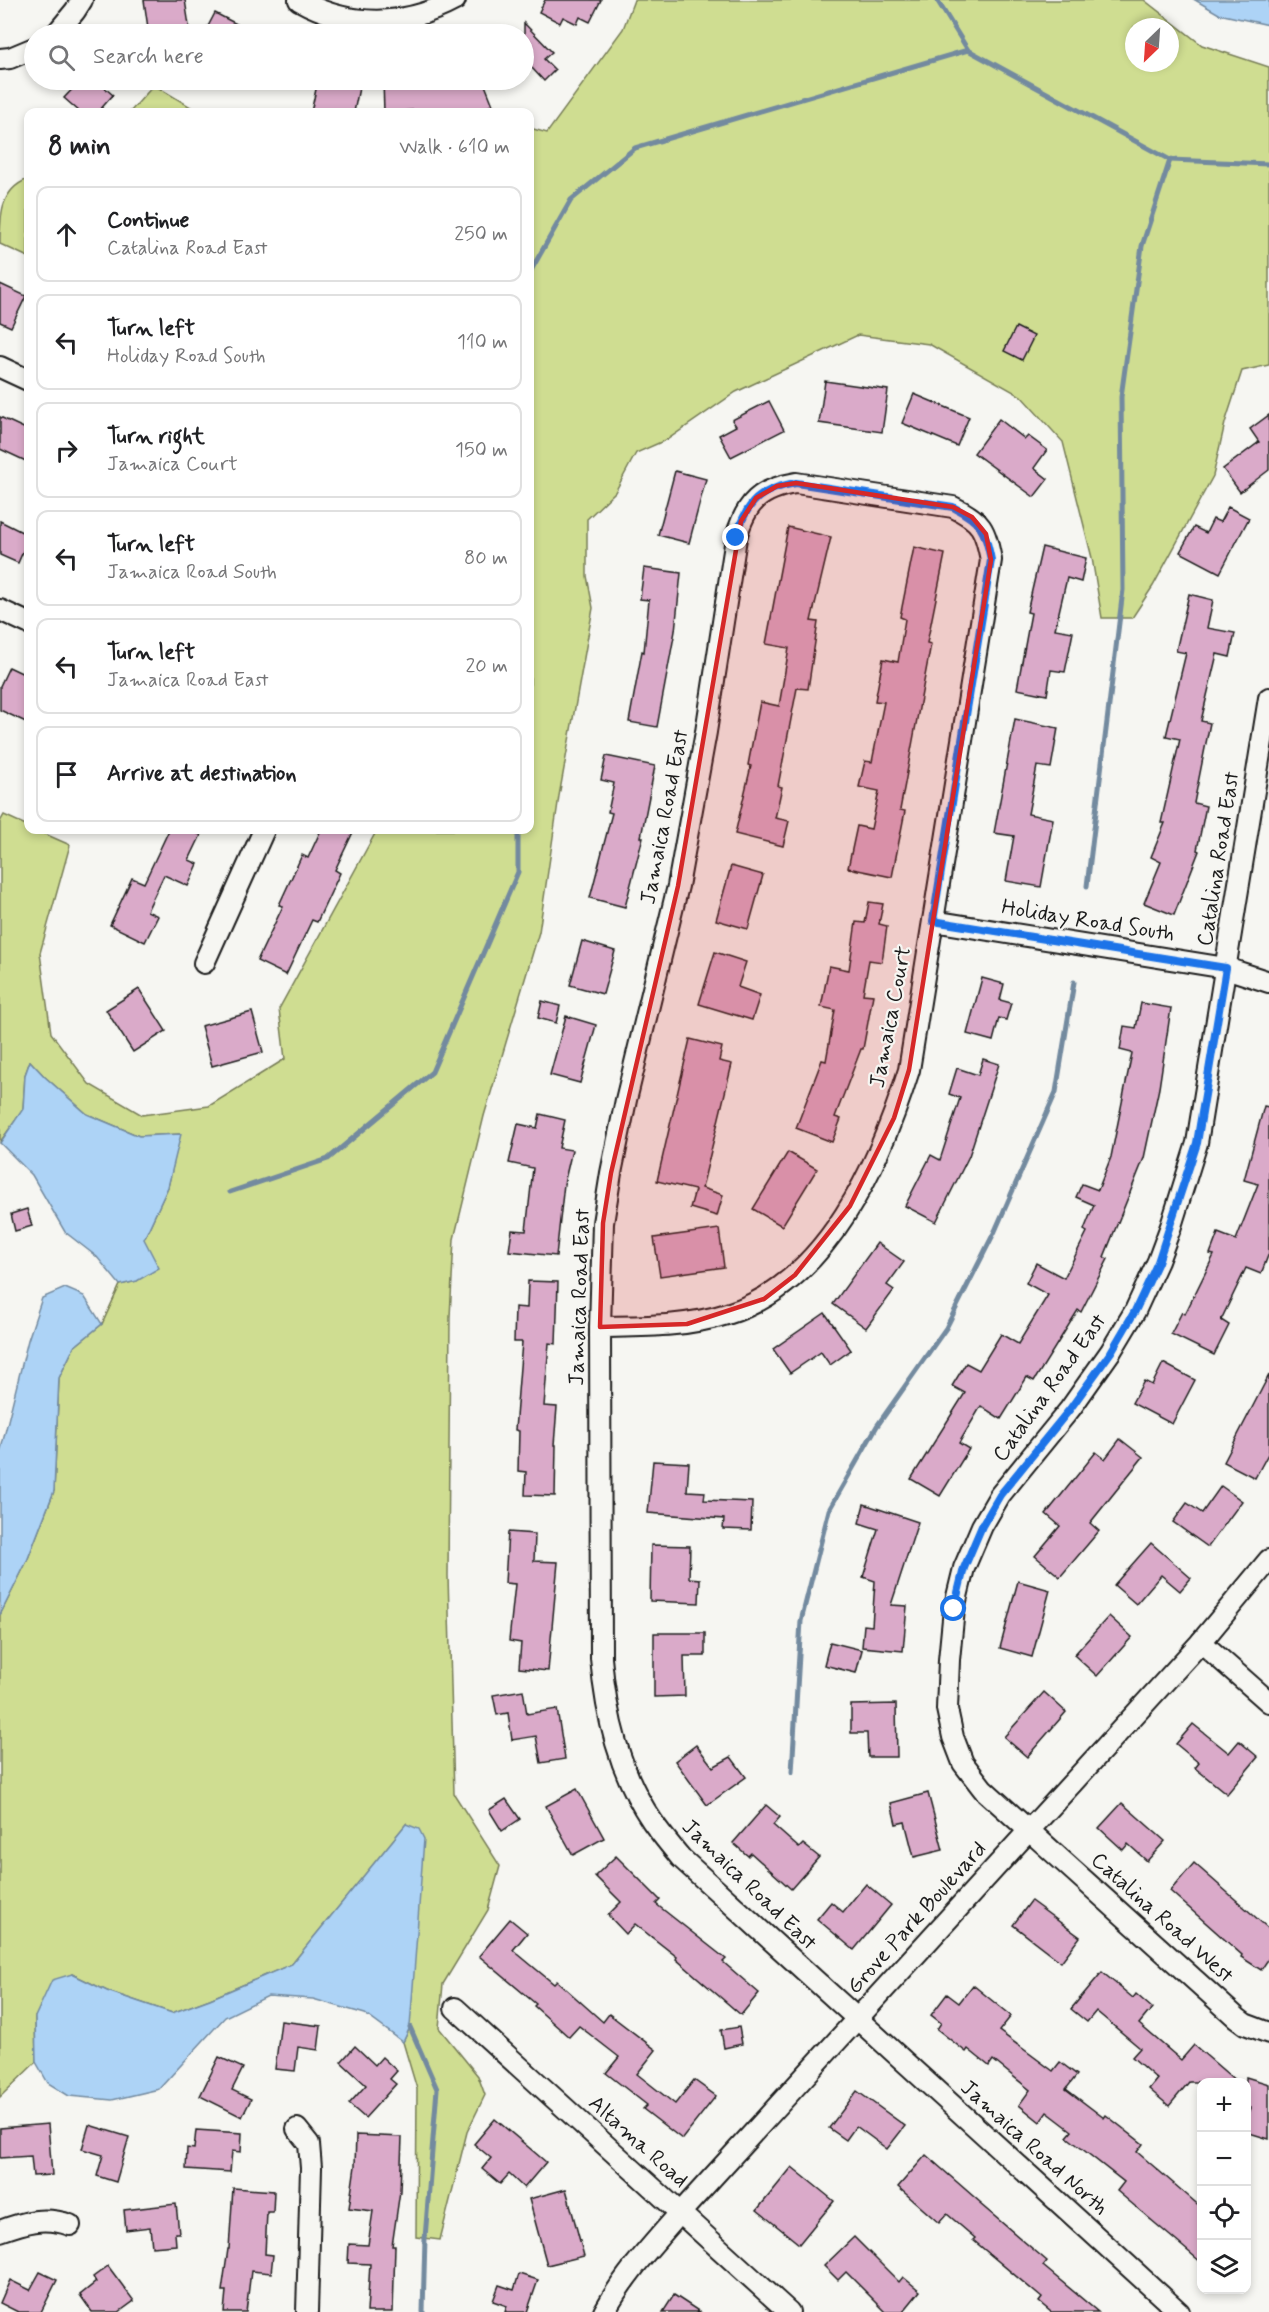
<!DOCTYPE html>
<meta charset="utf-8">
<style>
body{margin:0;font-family:Mynerve,sans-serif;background:#f6f6f6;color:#202124}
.controls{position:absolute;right:18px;bottom:18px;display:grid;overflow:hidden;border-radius:12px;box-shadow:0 3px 9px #0003}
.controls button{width:54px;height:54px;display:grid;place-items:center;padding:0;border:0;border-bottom:2px solid #e0e0e0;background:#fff;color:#202124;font:30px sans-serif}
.compass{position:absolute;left:1125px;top:18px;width:54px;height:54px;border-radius:50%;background:#fff;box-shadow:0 3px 9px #0003;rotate:205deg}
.stop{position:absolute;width:18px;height:18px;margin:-14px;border:4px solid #1a73e8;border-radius:50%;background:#fff}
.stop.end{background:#1a73e8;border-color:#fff;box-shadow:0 2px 6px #0008}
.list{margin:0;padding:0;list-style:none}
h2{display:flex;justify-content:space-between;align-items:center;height:78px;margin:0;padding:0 24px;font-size:26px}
h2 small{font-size:20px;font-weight:400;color:#757577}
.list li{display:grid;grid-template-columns:39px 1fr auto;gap:18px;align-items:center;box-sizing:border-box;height:96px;margin:0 12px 12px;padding:0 12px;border:2px solid #e0e0e0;border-radius:12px}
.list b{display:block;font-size:22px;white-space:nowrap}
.list p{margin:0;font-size:20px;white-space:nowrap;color:#757577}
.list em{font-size:20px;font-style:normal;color:#757577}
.icon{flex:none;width:33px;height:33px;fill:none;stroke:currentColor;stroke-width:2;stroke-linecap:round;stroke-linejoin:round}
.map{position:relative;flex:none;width:1269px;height:2312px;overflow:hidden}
.search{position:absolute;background:#fff;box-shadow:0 3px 9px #0003;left:24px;top:24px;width:510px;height:66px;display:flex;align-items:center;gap:15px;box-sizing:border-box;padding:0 21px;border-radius:33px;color:#757577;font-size:22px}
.panel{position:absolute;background:#fff;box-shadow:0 3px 9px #0003;left:24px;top:108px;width:510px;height:726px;border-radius:12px}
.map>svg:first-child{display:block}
</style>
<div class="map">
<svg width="1269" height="2312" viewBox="0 0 1269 2312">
<rect width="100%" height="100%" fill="#f6f6f2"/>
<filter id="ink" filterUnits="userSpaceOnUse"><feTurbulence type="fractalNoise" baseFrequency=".0167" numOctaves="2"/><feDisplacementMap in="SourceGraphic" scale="12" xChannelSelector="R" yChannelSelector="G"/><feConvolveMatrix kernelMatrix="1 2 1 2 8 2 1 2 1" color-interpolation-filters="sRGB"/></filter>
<g filter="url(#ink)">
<!-- green -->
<g fill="#cfdd91" stroke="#767c56" stroke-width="1.5" fill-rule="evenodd">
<path d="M634 0H1144L1202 45 1269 67V365L1242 371 1225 423 1213 476 1153 586 1132 618H1102L1092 558 1063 442 1021 396 929 344 858 335 736 392 668 439 636 453 615 492 587 519V576L593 608 559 796 539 932 484 1116 454 1239 450 1317 448 1576 454 1794 500 1866 488 1910 443 1984 439 2028 478 2076 485 2095 467 2132 440 2240 416 2237 417 2089 403 2042 410 2027 406 1824 292 1964 210 1999 172 2013 107 1991 72 1974 35 2017 36 2062 0 2097V1615L27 1561 54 1491 59 1378 74 1347 102 1324 120 1285 137 1281 144 1239 168 1187 180 1134 139 1136 87 1114 45 1077 30 1061 25 1075 23 1110 0 1142V822L4 815 28 826V830H36L70 845 40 953 51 1033 89 1084 142 1115 209 1106 285 1059 279 1009 377 830H530V128L547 133 623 29ZM1134 27H1170V63H1134Z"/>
<path d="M154 85 199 112H130Z"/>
<path d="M28 179V257L0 244C0 216 0 190 28 179Z"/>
</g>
<!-- water -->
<g fill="#add3f6" stroke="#738a9f" stroke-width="1.5">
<path d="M1195 0H1269V25L1219 14Z"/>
<path d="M30 1061 45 1077 87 1114 139 1136 181 1134 168 1187 144 1239 159 1268 137 1281 120 1285 97 1257 65 1232 32 1175 0 1143 23 1109 25 1075Z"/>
<path d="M65 1288 84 1296 102 1324 74 1347 59 1378 54 1491 27 1561 0 1615V1453L28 1340 42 1298Z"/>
<path d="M406 1824 419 1829 424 1839 410 2027 403 2042 365 2014 313 1999 268 1996 225 2017 159 2089 112 2100 69 2096 48 2083 36 2062 35 2017 52 1980 72 1974 107 1991 172 2013 210 1999 292 1964Z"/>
</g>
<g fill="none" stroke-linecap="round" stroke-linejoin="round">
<!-- stream -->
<g stroke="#738a9f" stroke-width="5">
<path d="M937 0 968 50 1170 160 1269 164"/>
<path d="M530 272 571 200 635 148 968 50"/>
<path d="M1087 886 1123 590 1121 397 1142 246 1170 160"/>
<path d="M230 1192 328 1159 432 1072 518 872V830"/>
<path d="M792 1772 801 1621 829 1510 877 1426 946 1328 995 1231 1056 1092 1074 982"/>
<path d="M410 2027 437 2089 425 2238 423 2312"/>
</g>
</g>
<!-- building -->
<g fill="#daaac9" stroke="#1c1c1c" stroke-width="1.5">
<path d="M144 0H185L190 32 163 34 161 26 148 28Z"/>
<path d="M545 0H601L590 22 580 17 577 24 563 17 560 23 539 12Z"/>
<path d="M215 13 256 34H204Z"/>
<path d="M524 23 552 52 544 59 555 70 544 81 531 67 524 73Z"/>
<path d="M81 80H113L105 88 113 95 98 112H80L64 98Z"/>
<path d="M318 80H340L360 83 354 112H311Z"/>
<path d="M383 80H428L429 88 450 80H483L493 105 473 112H450L449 108 384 112Z"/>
<path d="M0 284 26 296 11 327 0 322Z"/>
<path d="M1016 327 1034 336 1022 360 1004 351Z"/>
<path d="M825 381 888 390 882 432 819 423Z"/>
<path d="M914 394 969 417 957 446 902 423Z"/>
<path d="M769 401 784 430 731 457 719 435 736 426 732 420Z"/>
<path d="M1269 415V470L1240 492 1223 469 1259 442 1250 429Z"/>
<path d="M0 417 28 430V462L0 449Z"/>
<path d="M999 419 1025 439 1028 436 1047 450 1034 468 1048 479 1034 497 974 453Z"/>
<path d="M675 471 706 479 689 543 658 535Z"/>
<path d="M1228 507 1249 518 1220 573 1180 552 1194 527 1206 533 1213 519 1220 522Z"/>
<path d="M0 521 28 535V540L18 563 0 555Z"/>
<path d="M788 527 831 537 811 621 818 622 808 689 797 688 778 786 782 787 775 818 789 821 783 846 735 834 751 766 748 765 760 702 779 706 789 648 766 644Z"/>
<path d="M914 547 945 554 927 643 931 644 900 810 905 811 892 877 848 868 857 826 871 829 879 791 859 787 865 761 872 762 884 702 875 701 883 659 898 662 905 619 900 617Z"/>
<path d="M1042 547 1086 558 1081 582 1067 578 1055 629 1073 632 1065 672 1051 670 1047 695 1017 689 1031 613 1027 612Z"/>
<path d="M644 568 681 573 675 631 657 727 629 722 642 651 644 652 649 600 640 599Z"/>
<path d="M1189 594 1213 600 1207 628 1235 633 1230 657 1217 654 1201 721 1210 723 1194 803 1206 806 1197 850 1199 851 1174 915 1144 903 1161 862 1151 857 1165 823H1161L1180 739 1166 736 1186 653 1176 651Z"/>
<path d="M9 667 28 676V723L0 710V686Z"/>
<path d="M1015 719 1058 728 1051 768 1037 766 1028 814 1053 819 1041 887 1006 881 1014 836 994 833Z"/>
<path d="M606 756 655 766 641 837H643L625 907 590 898 612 813 608 812 614 783 601 780Z"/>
<path d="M169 830H189L201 835 189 860 198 864 188 886 164 875 147 911 158 916 145 942 110 925 132 878 144 883Z"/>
<path d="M321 830H354L335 870 340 873 317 922 312 920 286 975 257 961 283 906 279 905 302 855 308 858Z"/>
<path d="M731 866 763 875 748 929 716 920Z"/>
<path d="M869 902 883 904 879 924 887 926 882 962 869 960 863 994 873 995 863 1049H861L835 1117 841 1119 832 1142 796 1128 822 1060 826 1061 835 1010 821 1007 829 966 849 970 856 922 865 923Z"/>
<path d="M582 941 615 951 603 994 570 985Z"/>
<path d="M715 952 746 962 738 987 760 995 752 1020 699 1004Z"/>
<path d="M982 978 1004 984 1000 1000 1011 1003 1006 1020 999 1018 993 1041 967 1034Z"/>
<path d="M139 989 166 1031 133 1052 106 1010Z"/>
<path d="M542 1001 560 1006 556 1023 538 1018Z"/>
<path d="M1141 1003 1171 1008 1159 1088 1144 1158 1104 1257 1108 1259 1081 1312 1078 1310 1034 1381 1027 1377 1001 1419 981 1406 959 1443 969 1449 940 1496 911 1479 965 1393 952 1386 966 1363 979 1370 1001 1334 1018 1344 1048 1295 1026 1283 1036 1263 1064 1278 1087 1232 1084 1230 1094 1205 1076 1197 1082 1184 1098 1190 1111 1157 1132 1053 1120 1050 1124 1026 1136 1028Z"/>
<path d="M252 1012 263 1052 212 1066 201 1026Z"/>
<path d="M566 1016 596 1025 580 1083 550 1075Z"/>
<path d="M690 1039 722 1047 719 1061 732 1064 702 1188 723 1195 717 1216 690 1208 695 1190 657 1181Z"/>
<path d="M983 1059 999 1064 969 1156 936 1222 905 1206 931 1155 940 1160 960 1098 949 1094 957 1068 978 1075Z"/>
<path d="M1264 1106 1269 1107V1253L1261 1274 1246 1268 1221 1320 1229 1325 1214 1355 1171 1334 1182 1312 1185 1314 1214 1255 1210 1254 1218 1233 1236 1240 1258 1184 1244 1180Z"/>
<path d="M540 1114 565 1120 559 1148 572 1150 564 1184 556 1256 509 1251 512 1230 526 1231 533 1168 509 1163 518 1124 537 1128Z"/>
<path d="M788 1152 817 1169 782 1226 753 1209Z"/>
<path d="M27 1209 32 1226 15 1231 11 1214Z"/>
<path d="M719 1229 724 1267 660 1276 654 1238Z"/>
<path d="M877 1243 904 1262 887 1285 894 1290 866 1328 833 1304Z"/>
<path d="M528 1281 558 1282 556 1344 549 1343 544 1406 557 1407 554 1445H556L555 1496 525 1495 526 1472 518 1471 519 1431 515 1430 522 1342H514L515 1307 527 1308Z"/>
<path d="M825 1313 851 1350 830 1365 821 1352 790 1373 773 1349Z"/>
<path d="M1163 1363 1195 1380 1172 1424 1132 1403 1144 1381 1152 1385Z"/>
<path d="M1269 1375V1452L1255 1478 1224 1462Z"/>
<path d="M1120 1439 1143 1457 1090 1523 1099 1531 1060 1577 1035 1556 1060 1526 1046 1514 1096 1452 1105 1459Z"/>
<path d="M653 1461 689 1463 687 1491 705 1492 704 1500 752 1502 751 1530 723 1529 724 1519 648 1513Z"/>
<path d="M1221 1486 1242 1501 1208 1547 1173 1522 1187 1503 1202 1513Z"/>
<path d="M864 1504 918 1522 891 1605 907 1606 903 1651 862 1647 864 1625 872 1626 875 1581 863 1577 878 1529 859 1523Z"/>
<path d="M508 1532 535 1534 534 1561 558 1562 548 1671 519 1668 521 1643 509 1641 515 1584 505 1583Z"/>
<path d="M1151 1543 1191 1578 1180 1591 1161 1575 1136 1604 1114 1585Z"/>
<path d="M651 1545 690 1546 689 1578 700 1579 699 1603 650 1601Z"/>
<path d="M1018 1581 1050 1590 1032 1657 1000 1648Z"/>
<path d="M1109 1616 1132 1637 1097 1676 1074 1655Z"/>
<path d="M654 1633H705V1656H684L685 1696 654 1697Z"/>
<path d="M830 1642 862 1650 856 1673 824 1665Z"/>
<path d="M523 1690 527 1714 557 1709 565 1759 541 1763 536 1736 512 1740 508 1713 497 1715 493 1695Z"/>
<path d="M1044 1692 1066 1712 1027 1757 1004 1737Z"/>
<path d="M896 1704 897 1757H868L867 1733H851V1705Z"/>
<path d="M1193 1724 1229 1753 1239 1741 1258 1757 1227 1794 1195 1768 1199 1763 1176 1744Z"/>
<path d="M696 1745 713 1767 731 1757 746 1777 707 1805 675 1761Z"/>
<path d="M577 1789 604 1838 573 1855 546 1806Z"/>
<path d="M928 1793 943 1850 914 1857 905 1822 896 1824 891 1803Z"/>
<path d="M506 1799 520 1819 502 1831 489 1810Z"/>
<path d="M1122 1803 1165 1841 1147 1861 1128 1844 1123 1850 1099 1828Z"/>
<path d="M766 1805 780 1817 773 1825 799 1848 803 1844 819 1857 791 1889 751 1853 748 1856 733 1843Z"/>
<path d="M616 1856 660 1900 656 1904 726 1959 723 1962 759 1993 741 2015 676 1959 677 1957 635 1924 626 1934 608 1915 621 1902 595 1876Z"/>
<path d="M1194 1863 1269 1929V1958L1261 1970 1241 1957 1242 1955 1170 1891Z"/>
<path d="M866 1884 891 1905 854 1950 817 1919 831 1902 843 1912Z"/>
<path d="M1031 1901 1080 1937 1061 1962 1013 1925Z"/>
<path d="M510 1919 527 1933 513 1950 554 1984 557 1981 603 2022 609 2014 656 2050 637 2074 675 2104 694 2080 716 2096 682 2139 643 2109 647 2105 606 2073 619 2057 579 2026 569 2037 534 2006 536 2004 479 1956Z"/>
<path d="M1102 1972 1133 1998 1136 1994 1152 2008 1139 2024 1181 2060 1194 2045 1237 2082H1189L1169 2106 1149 2089 1157 2079 1132 2057 1140 2048 1096 2011 1087 2022 1071 2009Z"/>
<path d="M973 1985 1011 2016 999 2031 1053 2071 1060 2062 1077 2075 1066 2089 1104 2118 1106 2115 1143 2144 1137 2152 1202 2208V2263L1117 2191 1124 2182 1067 2137 1072 2131 1047 2112 1040 2122 1019 2105 1030 2090 993 2060 989 2066 968 2049 966 2052 937 2029 941 2023 931 2015 947 1994 959 2003Z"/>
<path d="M281 2021 321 2026 318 2050 298 2047 295 2071 275 2069Z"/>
<path d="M739 2027 742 2044 724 2048 721 2030Z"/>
<path d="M355 2046 375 2065 382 2057 397 2071 390 2079 396 2084 365 2118 349 2104 366 2085 341 2062Z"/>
<path d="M219 2057 243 2068 232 2090 251 2099 242 2117 200 2096Z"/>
<path d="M1246 2077 1269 2084V2139L1246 2132V2121L1251 2108 1246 2107Z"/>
<path d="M857 2091 905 2126 887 2149 856 2126 846 2140 829 2128Z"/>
<path d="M495 2119 546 2162 524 2188 509 2174 500 2184 482 2169 491 2158 474 2144Z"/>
<path d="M48 2124 52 2175 33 2176 31 2156 0 2158V2128Z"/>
<path d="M89 2125 129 2137 116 2182 97 2176 103 2155 82 2149Z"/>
<path d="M196 2130 242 2133 241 2152 232 2151 230 2172 186 2169 187 2148 194 2149Z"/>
<path d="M356 2135 402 2137 400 2191 392 2246H395L393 2312H367L370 2264 348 2263 349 2244 368 2245 373 2211 349 2208 355 2166Z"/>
<path d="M926 2155 981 2203 980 2204 1047 2261 1043 2266 1098 2312H1051L1039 2302 1042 2298 973 2240 975 2238 947 2214 939 2223 898 2187Z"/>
<path d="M792 2167 834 2201 799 2244 757 2210Z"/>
<path d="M233 2188 274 2191 273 2212H267L265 2254 273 2255 271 2273 251 2271 246 2312H224L226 2291H222L228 2249H229Z"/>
<path d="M566 2189 584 2256 547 2265 529 2199Z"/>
<path d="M176 2204 179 2233H175L176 2245 152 2247 150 2227 126 2230 124 2210Z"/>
<path d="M854 2237 899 2282 903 2277 920 2291 903 2312H886L846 2272 838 2280 824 2266Z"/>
<path d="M108 2266 134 2301 119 2312H92L80 2295 96 2282 93 2277Z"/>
<path d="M40 2272 57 2280 41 2312H18L0 2303 10 2280 30 2290Z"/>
<path d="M519 2274 538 2280 527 2312H505L507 2306 493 2301 499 2285 514 2290Z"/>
<path d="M674 2295 700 2312H663Z"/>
</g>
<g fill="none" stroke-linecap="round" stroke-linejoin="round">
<!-- minor casing -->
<g stroke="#1c1c1c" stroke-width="24">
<g id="minor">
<path d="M299 0C349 28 405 27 455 0"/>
<path d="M56 34 75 11 82 0"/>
<path d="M0 59 10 58 34 48"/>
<path d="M0 367 28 380"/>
<path d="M0 610 28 623"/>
<path d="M1269 698 1197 1143 1171 1226 1158 1261 1135 1311 1111 1351 1070 1409 1000 1495 982 1526 964 1568 954 1609 949 1660 947 1709 953 1737 963 1763 983 1789 1237 2018 1245 2024 1269 2033"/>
<path d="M933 921 1226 968 1269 982"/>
<path d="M204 963 264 830"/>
<path d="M600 1327C643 1326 686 1327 727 1314 828 1283 880 1162 909 1070L991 560C985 529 982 521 953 507L796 483C760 489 746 502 736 538L706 732 678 886 626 1100 611 1173 603 1223 600 1327 601 1658C606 1716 619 1772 652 1821 661 1834 671 1846 681 1858L1179 2312"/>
<path d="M1201 1642 1269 1702"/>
<path d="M455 2008 789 2312"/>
<path d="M297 2129 309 2144 311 2168 307 2312"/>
<path d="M0 2231C25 2222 44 2216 70 2225"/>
<path d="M604 2312C624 2275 652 2245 680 2213L1201 1642 1269 1560"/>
</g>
</g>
<!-- minor -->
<use href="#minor" stroke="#f6f6f2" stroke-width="20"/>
</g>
</g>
<g fill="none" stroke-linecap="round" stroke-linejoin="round" filter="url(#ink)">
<!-- route -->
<path stroke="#1a73e8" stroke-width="8" d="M736 538C746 502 760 489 796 483L953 507C981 522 985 529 991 560L933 921 1226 968 1197 1143 1158 1262 1135 1311 1111 1352 1070 1409 1000 1495 982 1526 964 1568 954 1609"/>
</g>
<!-- marked area -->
<path fill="#d62828" fill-opacity="0.2" stroke="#d62828" stroke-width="4.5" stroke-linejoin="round" d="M796 483 953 507 972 517 986 534 991 560 909 1070 894 1118 850 1206 795 1275 764 1299 687 1324 600 1327 603 1223 611 1173 678 886 741 521 756 498 777 486Z"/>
<g text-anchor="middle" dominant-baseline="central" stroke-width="4.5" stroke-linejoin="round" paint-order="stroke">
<!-- street labels -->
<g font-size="22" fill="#1c1c1c" stroke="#f6f6f2">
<text transform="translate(665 817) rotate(-79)">Jamaica Road East</text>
<text transform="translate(1219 859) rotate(-81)">Catalina Road East</text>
<text transform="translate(1088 921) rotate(9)">Holiday Road South</text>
<text transform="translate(891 1017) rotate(-79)">Jamaica Court</text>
<text transform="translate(580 1297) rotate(-88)">Jamaica Road East</text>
<text transform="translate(1050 1388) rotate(-54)">Catalina Road East</text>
<text transform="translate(749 1885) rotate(44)">Jamaica Road East</text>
<text transform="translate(917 1918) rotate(-48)">Grove Park Boulevard</text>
<text transform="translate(1162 1918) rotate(42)">Catalina Road West</text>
<text transform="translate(638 2142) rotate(42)">Altama Road</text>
<text transform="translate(1034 2148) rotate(42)">Jamaica Road North</text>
</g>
</g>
</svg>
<div class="controls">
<button>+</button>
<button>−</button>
<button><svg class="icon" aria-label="locate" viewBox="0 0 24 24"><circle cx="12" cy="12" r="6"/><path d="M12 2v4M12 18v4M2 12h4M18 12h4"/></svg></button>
<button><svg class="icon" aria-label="layers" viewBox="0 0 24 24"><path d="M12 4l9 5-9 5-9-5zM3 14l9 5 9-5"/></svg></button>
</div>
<svg class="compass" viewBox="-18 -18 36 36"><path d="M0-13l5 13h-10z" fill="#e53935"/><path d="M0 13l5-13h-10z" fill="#757577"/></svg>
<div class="stop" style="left:954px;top:1609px"></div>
<div class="stop end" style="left:736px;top:538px"></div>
<div class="search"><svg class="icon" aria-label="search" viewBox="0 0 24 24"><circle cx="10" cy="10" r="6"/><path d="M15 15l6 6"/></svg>Search here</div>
<section class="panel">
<h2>8 min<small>Walk · 610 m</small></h2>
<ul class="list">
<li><svg class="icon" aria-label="ahead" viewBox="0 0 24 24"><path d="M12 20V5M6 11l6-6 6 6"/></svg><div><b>Continue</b><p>Catalina Road East</p></div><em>250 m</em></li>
<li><svg class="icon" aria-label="left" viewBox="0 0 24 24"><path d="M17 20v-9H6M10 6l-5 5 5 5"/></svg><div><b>Turn left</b><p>Holiday Road South</p></div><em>110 m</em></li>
<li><svg class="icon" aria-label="right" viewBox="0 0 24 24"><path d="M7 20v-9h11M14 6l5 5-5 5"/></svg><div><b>Turn right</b><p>Jamaica Court</p></div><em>150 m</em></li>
<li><svg class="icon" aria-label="left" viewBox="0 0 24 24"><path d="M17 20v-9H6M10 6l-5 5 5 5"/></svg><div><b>Turn left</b><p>Jamaica Road South</p></div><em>80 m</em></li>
<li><svg class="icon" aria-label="left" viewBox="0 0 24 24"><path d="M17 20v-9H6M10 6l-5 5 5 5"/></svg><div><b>Turn left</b><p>Jamaica Road East</p></div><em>20 m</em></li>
<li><svg class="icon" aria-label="arrive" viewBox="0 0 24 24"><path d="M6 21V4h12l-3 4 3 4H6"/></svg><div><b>Arrive at destination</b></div></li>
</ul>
</section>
</div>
